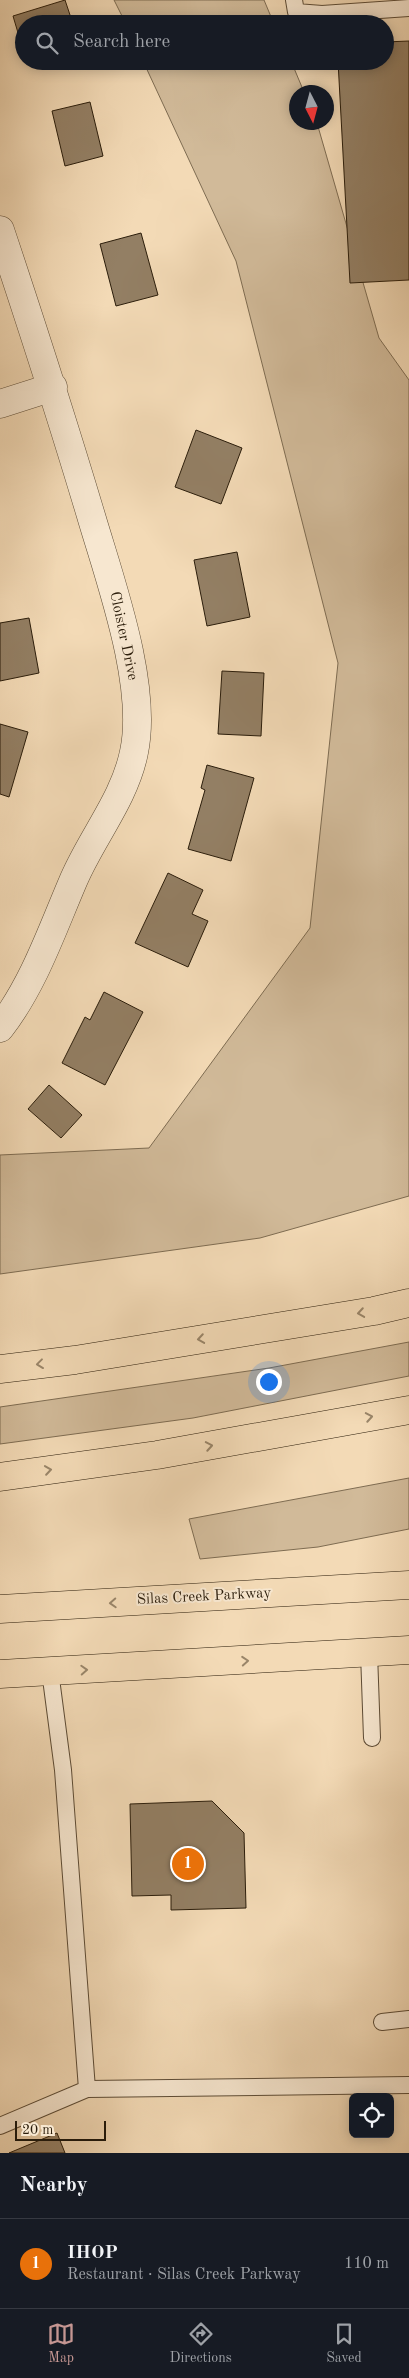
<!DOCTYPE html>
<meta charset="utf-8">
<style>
body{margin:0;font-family:"Old Standard TT",serif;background:#242831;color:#f1f3f6}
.controls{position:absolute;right:15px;bottom:15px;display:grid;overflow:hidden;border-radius:8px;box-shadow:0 2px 12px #0003}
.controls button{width:45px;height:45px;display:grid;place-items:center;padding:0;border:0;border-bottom:1px solid #363941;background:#171b24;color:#f1f3f6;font:25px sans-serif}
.compass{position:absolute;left:289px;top:85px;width:45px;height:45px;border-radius:50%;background:#171b24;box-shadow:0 2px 12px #0003;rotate:174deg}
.scale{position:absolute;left:15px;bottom:12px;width:91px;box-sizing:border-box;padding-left:5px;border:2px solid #2b1d0b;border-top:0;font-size:14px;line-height:18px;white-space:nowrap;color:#2b1d0b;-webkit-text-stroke:4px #f7e7d0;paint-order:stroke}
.you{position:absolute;left:268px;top:1381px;width:18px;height:18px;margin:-12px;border:4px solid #fff;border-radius:50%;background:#1a73e8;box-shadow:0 0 0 8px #1a73e833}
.badge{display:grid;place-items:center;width:32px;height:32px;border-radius:50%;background:#c59692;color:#fff;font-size:16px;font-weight:700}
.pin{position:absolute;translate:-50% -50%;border:2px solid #fff;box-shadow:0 1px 5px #0006}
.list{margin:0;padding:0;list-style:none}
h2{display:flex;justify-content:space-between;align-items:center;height:65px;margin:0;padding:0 20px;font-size:21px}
h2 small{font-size:16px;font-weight:400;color:#9ea1a6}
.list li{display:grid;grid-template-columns:32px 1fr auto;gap:15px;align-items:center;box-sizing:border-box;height:90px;padding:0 20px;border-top:1px solid #363941}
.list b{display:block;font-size:19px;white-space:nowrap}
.list p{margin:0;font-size:16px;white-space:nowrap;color:#9ea1a6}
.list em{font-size:16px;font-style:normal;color:#9ea1a6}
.icon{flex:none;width:28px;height:28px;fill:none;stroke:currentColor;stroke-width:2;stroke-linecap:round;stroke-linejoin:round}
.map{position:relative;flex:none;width:409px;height:2153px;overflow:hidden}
.search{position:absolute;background:#171b24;box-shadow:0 2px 12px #0003;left:15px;right:15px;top:15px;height:55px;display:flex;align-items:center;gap:12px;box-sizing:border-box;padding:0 18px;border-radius:28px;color:#9ea1a6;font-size:19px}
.sheet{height:155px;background:#171b24}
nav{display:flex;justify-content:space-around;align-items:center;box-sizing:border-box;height:70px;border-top:1px solid #363941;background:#171b24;font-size:14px;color:#9ea1a6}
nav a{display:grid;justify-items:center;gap:2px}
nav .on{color:#c59692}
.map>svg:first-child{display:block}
</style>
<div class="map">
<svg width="409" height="2153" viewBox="0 0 409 2153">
<rect width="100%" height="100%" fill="#f3dab6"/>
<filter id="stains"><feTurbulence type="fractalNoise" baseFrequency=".004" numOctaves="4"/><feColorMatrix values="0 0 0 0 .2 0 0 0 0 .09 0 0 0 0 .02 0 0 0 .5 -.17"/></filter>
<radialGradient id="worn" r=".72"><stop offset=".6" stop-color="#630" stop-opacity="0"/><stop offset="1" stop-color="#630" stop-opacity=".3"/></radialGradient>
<!-- green -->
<g fill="#d1ba99" stroke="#7e6c52">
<path d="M114 0H264L274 24H126Z"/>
<path d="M143 61H291L304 92H296V122L317 123 379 338 409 380V1196L260 1238 0 1274V1155L149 1148 310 928 338 663 236 261Z"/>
<path d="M409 1342V1376L193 1418 0 1444V1407L269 1368Z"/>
<path d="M409 1478V1529L318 1547 200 1559 189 1519Z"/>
</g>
<!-- building -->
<g fill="#937f64" stroke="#2b1d0b">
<path d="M65 0 73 24H24V53L13 16Z"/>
<path d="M409 41V280L350 283 338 61H385V42Z"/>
<path d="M90 102 103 156 65 166 52 111Z"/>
<path d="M141 233 158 295 116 306 100 244Z"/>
<path d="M196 430 242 448 221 504 175 487Z"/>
<path d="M237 552 250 617 207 626 194 560Z"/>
<path d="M29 618 39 673 0 681V623Z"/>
<path d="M222 671 264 673 261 736 218 734Z"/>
<path d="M0 724 28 732 9 797 0 794Z"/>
<path d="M207 765 254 778 231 861 188 849 205 790 201 788Z"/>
<path d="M168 873 203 890 192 914 208 921 188 967 135 943Z"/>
<path d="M104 992 143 1012 105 1085 62 1063 85 1017 90 1020Z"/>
<path d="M49 1085 82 1115 61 1138 28 1109Z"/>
<path d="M212 1801 244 1833 246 1908 171 1910V1895L132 1896 130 1804Z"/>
<path d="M57 2133 65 2153H9Z"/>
</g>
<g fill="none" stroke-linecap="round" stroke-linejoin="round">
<!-- service casing -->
<g stroke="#5d4c36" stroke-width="18">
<g id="service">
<path d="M294 0 296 12 322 14 409 8"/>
<path d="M369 1653 372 1738"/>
<path d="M382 2022 409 2019"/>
<path d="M87 2089 409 2085"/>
<path d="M0 2126 87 2089 63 1770 50 1671"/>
</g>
</g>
<!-- minor casing -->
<g stroke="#5d4c36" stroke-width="29">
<g id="minor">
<path d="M0 230C32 326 63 422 92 519 111 583 148 686 134 752 125 798 92 837 74 879 52 930 34 984 0 1028"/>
<path d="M0 404 53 387"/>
</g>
</g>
<!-- primary casing -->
<g stroke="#2b1d0b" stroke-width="29">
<g id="primary">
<path d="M0 1609 409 1585"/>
<path d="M0 1674 409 1650"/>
</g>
</g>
<!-- motorway casing -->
<g stroke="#2b1d0b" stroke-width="29">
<g id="motorway">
<path d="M0 1369 75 1360 374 1311 409 1303"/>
<path d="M0 1477 157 1455 409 1410"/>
</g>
</g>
<!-- service -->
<use href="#service" stroke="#f7e7d0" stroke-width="16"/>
<!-- minor -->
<use href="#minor" stroke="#f7e7d0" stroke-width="28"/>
<!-- primary -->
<use href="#primary" stroke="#f3dab6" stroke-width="28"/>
<!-- motorway -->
<use href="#motorway" stroke="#f3dab6" stroke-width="28"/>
</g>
<!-- one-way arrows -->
<defs><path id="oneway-chevron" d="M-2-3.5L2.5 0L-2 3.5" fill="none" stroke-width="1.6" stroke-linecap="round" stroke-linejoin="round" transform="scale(1.25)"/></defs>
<g stroke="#998569">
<use href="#oneway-chevron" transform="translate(361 1313) rotate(171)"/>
<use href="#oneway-chevron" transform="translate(201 1339) rotate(171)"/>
<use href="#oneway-chevron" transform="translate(40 1364) rotate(173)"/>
<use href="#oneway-chevron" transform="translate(369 1417) rotate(-10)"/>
<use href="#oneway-chevron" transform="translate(209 1446) rotate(-10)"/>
<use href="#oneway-chevron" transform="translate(48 1470) rotate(-8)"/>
<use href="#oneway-chevron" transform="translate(113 1603) rotate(177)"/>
<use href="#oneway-chevron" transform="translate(245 1661) rotate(-4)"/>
<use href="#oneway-chevron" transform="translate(84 1670) rotate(-3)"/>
</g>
<g text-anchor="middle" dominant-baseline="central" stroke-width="4" stroke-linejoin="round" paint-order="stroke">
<!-- street labels -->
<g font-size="15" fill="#2b1d0b" stroke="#f7e7d0">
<text transform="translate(123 636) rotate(78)">Cloister Drive</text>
<text transform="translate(204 1597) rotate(-3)">Silas Creek Parkway</text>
</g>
</g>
<rect width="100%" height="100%" filter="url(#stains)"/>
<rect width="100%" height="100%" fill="url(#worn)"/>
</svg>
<div class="controls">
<button><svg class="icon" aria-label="locate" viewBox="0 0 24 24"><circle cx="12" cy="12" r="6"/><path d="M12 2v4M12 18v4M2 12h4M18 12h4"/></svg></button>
</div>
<svg class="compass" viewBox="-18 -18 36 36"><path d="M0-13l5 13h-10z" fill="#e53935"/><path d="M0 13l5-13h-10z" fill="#9ea1a6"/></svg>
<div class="scale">20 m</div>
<div class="you"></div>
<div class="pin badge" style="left:188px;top:1864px;background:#e8710a">1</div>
<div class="search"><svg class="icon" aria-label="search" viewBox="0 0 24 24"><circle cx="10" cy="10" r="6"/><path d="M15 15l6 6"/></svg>Search here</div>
</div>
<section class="sheet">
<h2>Nearby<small></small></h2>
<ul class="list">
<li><span class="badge" style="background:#e8710a">1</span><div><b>IHOP</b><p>Restaurant · Silas Creek Parkway</p></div><em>110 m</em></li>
</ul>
</section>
<nav>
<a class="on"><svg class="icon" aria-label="map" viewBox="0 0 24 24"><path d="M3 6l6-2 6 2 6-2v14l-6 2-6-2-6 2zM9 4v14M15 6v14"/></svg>Map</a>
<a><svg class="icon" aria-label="directions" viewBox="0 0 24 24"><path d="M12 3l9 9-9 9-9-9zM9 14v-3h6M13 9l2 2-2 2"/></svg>Directions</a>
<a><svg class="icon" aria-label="saved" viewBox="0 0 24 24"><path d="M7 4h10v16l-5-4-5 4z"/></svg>Saved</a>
</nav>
